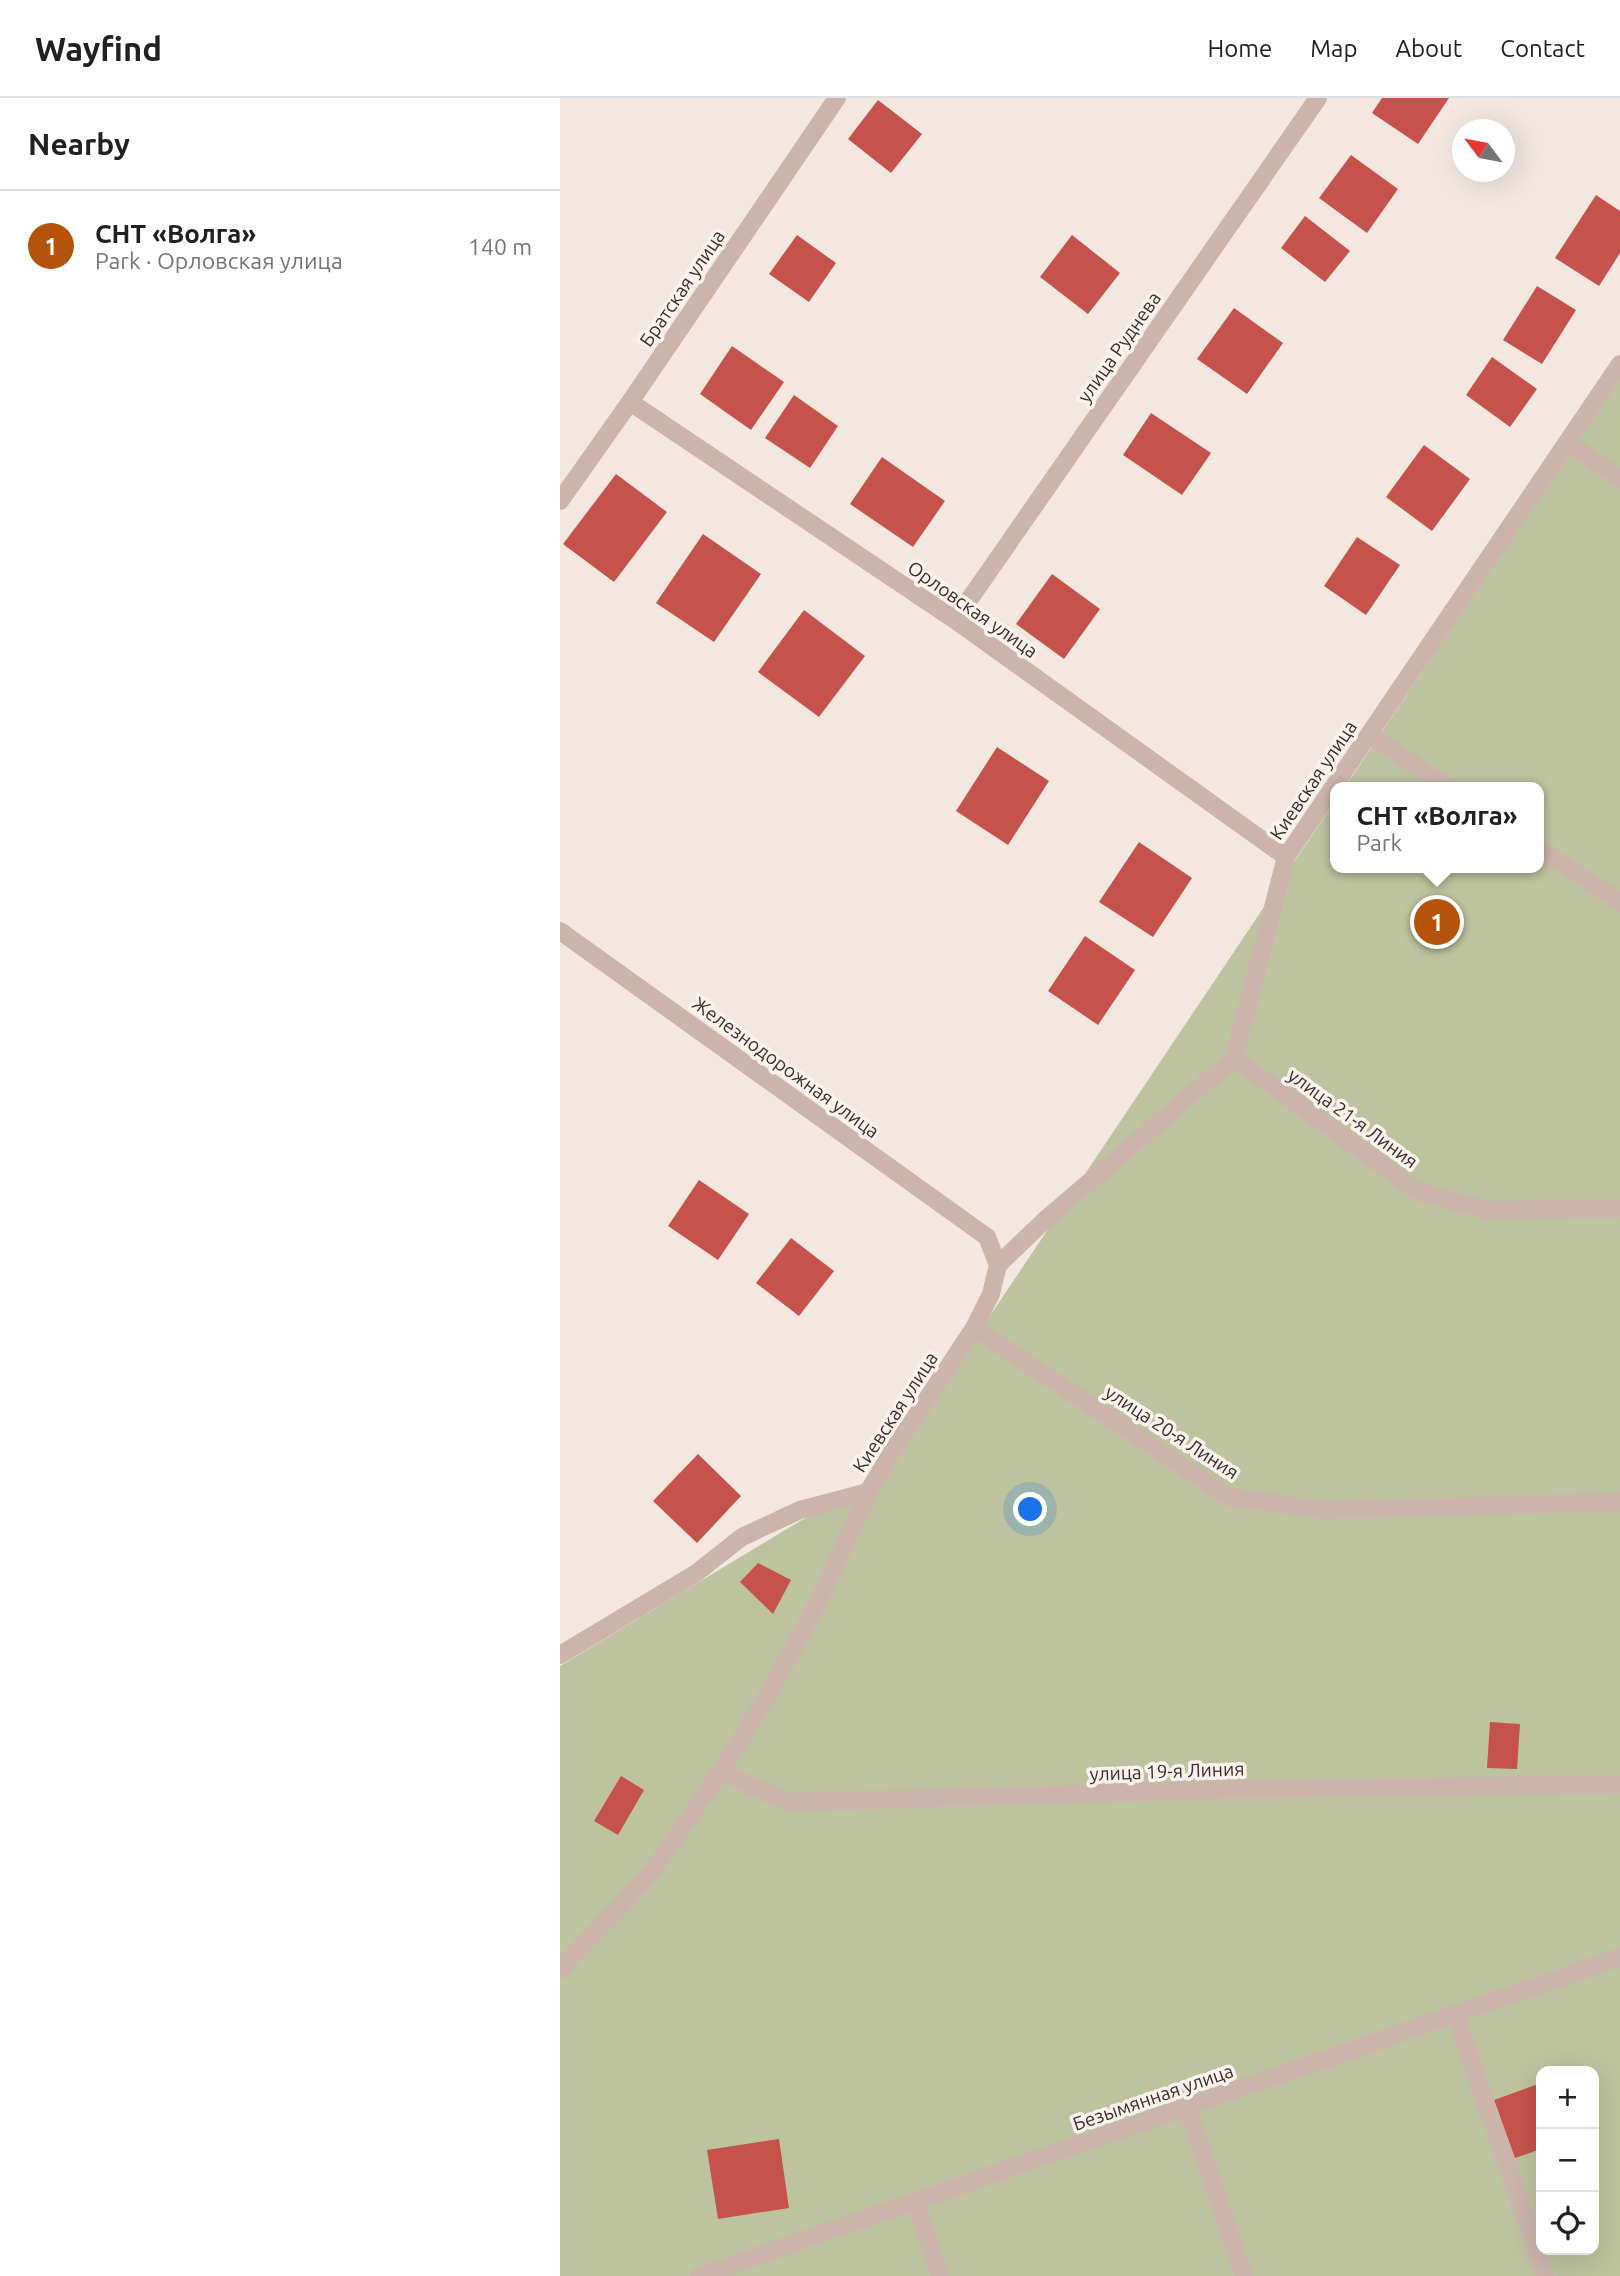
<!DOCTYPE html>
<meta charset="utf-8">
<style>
body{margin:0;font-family:Ubuntu,sans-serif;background:#f2f2f2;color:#202124}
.controls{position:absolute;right:21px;bottom:21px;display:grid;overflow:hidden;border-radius:14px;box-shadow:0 7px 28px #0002}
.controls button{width:63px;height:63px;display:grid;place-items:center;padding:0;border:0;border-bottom:2px solid #e0e0e0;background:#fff;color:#202124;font:35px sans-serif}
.compass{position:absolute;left:892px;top:21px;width:63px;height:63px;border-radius:50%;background:#fff;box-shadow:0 7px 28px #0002;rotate:302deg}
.you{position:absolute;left:471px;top:1412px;width:24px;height:24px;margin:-18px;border:5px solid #fff;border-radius:50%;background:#1a73e8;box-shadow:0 0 0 10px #1a73e833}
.badge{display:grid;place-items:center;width:46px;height:46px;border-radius:50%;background:#b45309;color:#fff;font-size:23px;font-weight:700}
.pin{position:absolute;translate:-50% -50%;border:4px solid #fff;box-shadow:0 2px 7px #0006}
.popup{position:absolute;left:770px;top:684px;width:214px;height:91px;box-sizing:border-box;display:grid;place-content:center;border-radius:14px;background:#fff;filter:drop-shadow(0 2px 5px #0005);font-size:23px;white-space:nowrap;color:#757577}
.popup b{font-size:26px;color:#202124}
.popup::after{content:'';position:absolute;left:50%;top:100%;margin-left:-14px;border:14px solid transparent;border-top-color:#fff}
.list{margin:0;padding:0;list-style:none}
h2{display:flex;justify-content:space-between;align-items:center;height:91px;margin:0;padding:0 28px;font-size:30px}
h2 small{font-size:23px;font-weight:400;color:#757577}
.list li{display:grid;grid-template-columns:46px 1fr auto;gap:21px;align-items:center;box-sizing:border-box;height:112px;padding:0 28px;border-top:2px solid #e0e0e0}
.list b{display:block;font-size:26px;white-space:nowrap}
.list p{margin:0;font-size:23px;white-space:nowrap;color:#757577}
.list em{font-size:23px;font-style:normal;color:#757577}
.icon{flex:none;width:38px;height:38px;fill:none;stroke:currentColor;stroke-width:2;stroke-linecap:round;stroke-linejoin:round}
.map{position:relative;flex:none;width:1060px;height:2178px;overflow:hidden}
header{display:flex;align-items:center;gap:42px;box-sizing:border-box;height:98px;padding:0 35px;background:#fff;border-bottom:2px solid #e0e0e0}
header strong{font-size:33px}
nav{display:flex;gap:38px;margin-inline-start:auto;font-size:24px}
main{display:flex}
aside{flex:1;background:#fff}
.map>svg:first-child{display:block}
</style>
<header>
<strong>Wayfind</strong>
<nav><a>Home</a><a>Map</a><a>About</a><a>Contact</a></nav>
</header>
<main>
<aside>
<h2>Nearby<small></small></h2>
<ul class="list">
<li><span class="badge">1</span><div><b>СНТ «Волга»</b><p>Park · Орловская улица</p></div><em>140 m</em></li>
</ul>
</aside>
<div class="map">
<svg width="1060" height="2178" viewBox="0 0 1060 2178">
<rect width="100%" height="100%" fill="#f3e7e0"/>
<!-- green -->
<path fill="#bdc39f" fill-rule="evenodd" d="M1060 279V2178H0V1568L328 1370 775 703 776 770H978V689H785ZM981 1973H1034V2152H981Z"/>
<!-- building -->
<g fill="#c6534b">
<path d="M822 0H889L858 46 812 15Z"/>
<path d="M318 2 362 36 331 75 288 41Z"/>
<path d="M791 57 838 91 807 135 759 100Z"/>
<path d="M1036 97 1060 113V155L1039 188 995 160Z"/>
<path d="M745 118 790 153 765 184 721 150Z"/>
<path d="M237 137 276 165 249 204 209 176Z"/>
<path d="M512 137 560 175 528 216 480 179Z"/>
<path d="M977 188 1016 212 982 266 943 242Z"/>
<path d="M674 210 723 245 687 296 637 261Z"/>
<path d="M172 248 224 284 191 332 140 296Z"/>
<path d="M932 259 977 291 950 329 906 297Z"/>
<path d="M234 297 278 328 250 370 205 340Z"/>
<path d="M591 315 651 355 622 397 563 357Z"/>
<path d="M864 347 910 381 872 433 826 399Z"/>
<path d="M322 359 385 403 353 449 290 406Z"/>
<path d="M56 376 107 414 54 484 3 446Z"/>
<path d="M143 436 201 476 154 544 96 505Z"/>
<path d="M797 439 840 467 806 517 764 488Z"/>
<path d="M492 476 540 511 504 561 456 526Z"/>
<path d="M244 512 305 558 259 619 198 574Z"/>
<path d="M437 649 489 683 448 747 396 713Z"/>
<path d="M579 744 632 780 593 839 539 804Z"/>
<path d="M525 838 575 872 538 927 488 893Z"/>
<path d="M139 1082 189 1116 158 1162 108 1128Z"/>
<path d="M231 1140 274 1173 239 1218 196 1185Z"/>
<path d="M138 1356 181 1398 137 1445 93 1403Z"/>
<path d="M198 1465 231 1482 213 1516 180 1484Z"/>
<path d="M930 1624 960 1626 957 1671 927 1670Z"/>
<path d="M61 1678 84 1692 58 1737 34 1723Z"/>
<path d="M981 1985V2051L955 2060 934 2002Z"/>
<path d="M219 2041 229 2110 158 2121 147 2052Z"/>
</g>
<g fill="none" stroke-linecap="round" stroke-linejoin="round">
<!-- lane -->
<g stroke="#ccb4ab" stroke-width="18">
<path d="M1007 345 1060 380"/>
<path d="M809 637 888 689"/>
<path d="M978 750 1060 804"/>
<path d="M674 960 857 1093 926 1112 1060 1110"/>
<path d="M438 1167 486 1121 674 960 726 759 1060 266"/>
<path d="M414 1230 667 1398 762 1412 1060 1404"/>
<path d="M0 1557 135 1476 182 1439 240 1412 308 1394 332 1354 414 1230 431 1196 438 1167 427 1139"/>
<path d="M163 1672 192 1689 230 1704 684 1691 1060 1686"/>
<path d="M0 1872C27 1839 60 1812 87 1779 101 1762 113 1742 127 1723 199 1621 260 1509 308 1394"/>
<path d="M895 1915 985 2178"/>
<path d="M627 2010 684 2178"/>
<path d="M355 2102 380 2178"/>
</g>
<!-- street -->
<g stroke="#ccb4ab" stroke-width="18">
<path d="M70 304 395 522 726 759"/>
<path d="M0 403 70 304 277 0"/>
<path d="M395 522 758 0"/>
<path d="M0 833 427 1139"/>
<path d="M139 2178 1060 1859"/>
</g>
</g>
<g text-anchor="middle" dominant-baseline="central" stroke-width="7" stroke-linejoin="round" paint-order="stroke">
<!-- street labels -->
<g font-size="19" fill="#3a2d2b" stroke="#fbf2ed">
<text transform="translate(122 190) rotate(-56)">Братская улица</text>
<text transform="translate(559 249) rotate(-55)">улица Руднева</text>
<text transform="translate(413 511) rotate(35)">Орловская улица</text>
<text transform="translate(753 682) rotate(-56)">Киевская улица</text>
<text transform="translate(226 969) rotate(36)">Железнодорожная улица</text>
<text transform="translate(793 1020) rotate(36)">улица 21-я Линия</text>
<text transform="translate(335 1314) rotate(-57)">Киевская улица</text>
<text transform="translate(612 1334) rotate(33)">улица 20-я Линия</text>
<text transform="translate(607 1673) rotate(-2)">улица 19-я Линия</text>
<text transform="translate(593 1999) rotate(-19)">Безымянная улица</text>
</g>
</g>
</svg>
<div class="controls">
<button>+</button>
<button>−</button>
<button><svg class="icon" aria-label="locate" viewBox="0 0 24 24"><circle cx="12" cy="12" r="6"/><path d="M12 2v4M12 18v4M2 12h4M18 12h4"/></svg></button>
</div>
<svg class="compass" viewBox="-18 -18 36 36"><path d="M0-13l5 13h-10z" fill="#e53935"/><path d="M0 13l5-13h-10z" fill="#757577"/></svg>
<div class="you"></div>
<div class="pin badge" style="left:877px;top:824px">1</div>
<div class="popup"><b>СНТ «Волга»</b>Park</div>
</div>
</main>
